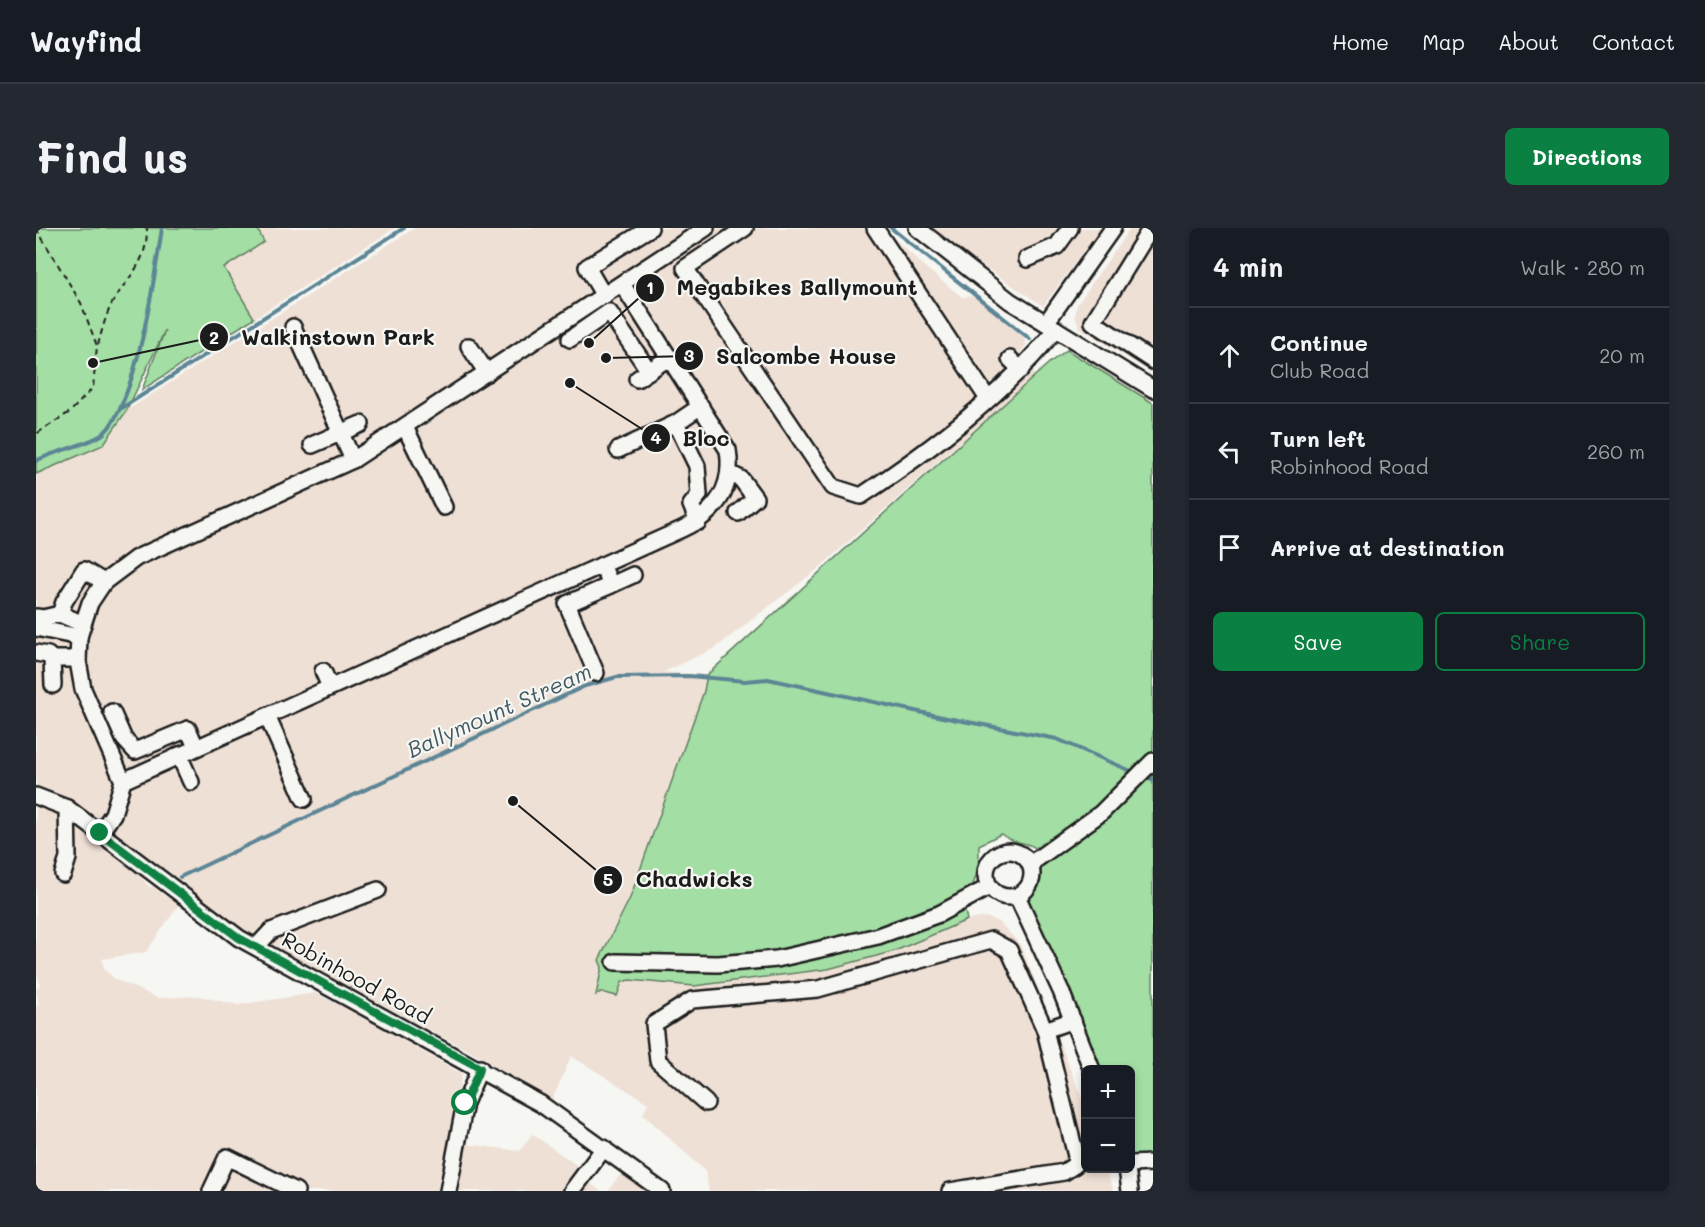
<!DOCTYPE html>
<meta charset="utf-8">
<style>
body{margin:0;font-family:Mali,sans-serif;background:#242831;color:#f1f3f6}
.controls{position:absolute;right:18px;bottom:18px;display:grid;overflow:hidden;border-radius:9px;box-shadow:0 3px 9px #0003}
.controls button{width:54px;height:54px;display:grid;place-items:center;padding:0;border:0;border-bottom:2px solid #363941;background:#171b24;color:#f1f3f6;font:30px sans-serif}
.stop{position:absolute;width:18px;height:18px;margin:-14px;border:4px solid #0b8043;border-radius:50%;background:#fff}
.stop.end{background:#0b8043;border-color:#fff;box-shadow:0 2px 6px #0008}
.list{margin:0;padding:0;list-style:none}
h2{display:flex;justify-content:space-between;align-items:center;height:78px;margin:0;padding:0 24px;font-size:26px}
h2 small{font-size:20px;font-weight:400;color:#9ea1a6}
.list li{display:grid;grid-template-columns:39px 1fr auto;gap:18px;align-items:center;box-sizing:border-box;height:96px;padding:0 24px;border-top:2px solid #363941}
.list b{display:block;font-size:22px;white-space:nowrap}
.list p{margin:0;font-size:20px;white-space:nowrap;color:#9ea1a6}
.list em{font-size:20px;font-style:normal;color:#9ea1a6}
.actions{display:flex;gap:12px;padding:18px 24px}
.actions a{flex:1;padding:14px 0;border:2px solid #0b8043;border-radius:9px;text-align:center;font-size:21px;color:#0b8043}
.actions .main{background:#0b8043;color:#fff}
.icon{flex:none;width:33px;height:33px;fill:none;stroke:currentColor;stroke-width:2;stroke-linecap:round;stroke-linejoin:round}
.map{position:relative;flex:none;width:1117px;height:963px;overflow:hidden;border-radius:9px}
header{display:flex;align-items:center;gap:36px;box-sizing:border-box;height:84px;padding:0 30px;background:#171b24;border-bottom:2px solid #363941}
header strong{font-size:28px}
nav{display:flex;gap:33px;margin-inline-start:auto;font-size:21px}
.intro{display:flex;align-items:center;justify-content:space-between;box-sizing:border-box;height:144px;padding:0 36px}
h1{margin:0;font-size:42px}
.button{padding:15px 27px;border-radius:9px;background:#0b8043;color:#fff;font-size:21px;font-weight:700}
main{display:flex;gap:36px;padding:0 36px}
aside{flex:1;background:#171b24;border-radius:9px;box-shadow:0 3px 9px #0003}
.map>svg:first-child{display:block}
</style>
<header>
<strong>Wayfind</strong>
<nav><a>Home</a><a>Map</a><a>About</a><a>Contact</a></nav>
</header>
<div class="intro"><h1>Find us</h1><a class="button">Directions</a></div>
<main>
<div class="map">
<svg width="1117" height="963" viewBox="0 0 1117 963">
<rect width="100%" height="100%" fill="#f6f6f2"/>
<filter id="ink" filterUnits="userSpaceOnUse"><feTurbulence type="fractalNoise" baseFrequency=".0167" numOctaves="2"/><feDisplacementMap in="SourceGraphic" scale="12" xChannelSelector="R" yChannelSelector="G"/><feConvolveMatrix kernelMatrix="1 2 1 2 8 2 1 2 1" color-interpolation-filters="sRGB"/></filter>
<g filter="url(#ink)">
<!-- built -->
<g fill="#efe0d6">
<path d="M134 0H359L106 162 135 88Z"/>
<path d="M379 0H847L890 40 926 69 937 68 987 106 990 117 982 128 1000 147 782 341 679 420 628 444 671 447 668 463 594 670 563 732 566 739 560 766 593 752 859 723 931 692 950 689 963 694 984 716 1049 878 1050 940 1069 941 1078 963H673L669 943 607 886 612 875 535 828 515 875 442 828 203 700 147 655 28 568 0 557V246L67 217 91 182Z"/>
<path d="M895 0H1065L1007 78 902 8Z"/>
<path d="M1094 0H1117V146L1043 99 1039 88 1041 77Z"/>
<path d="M0 576 19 581 106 648 107 652 114 659 117 658 130 669 133 667 144 675 110 724 66 731 68 741 79 751 121 770 163 768 202 777 279 765 316 783 426 846 401 963H0V779L3 777 0 763 4 756 0 742Z"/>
<path d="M496 906 559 950 555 956 565 963H420L430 916 484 923Z"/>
<path d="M586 944 612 963H572Z"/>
</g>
<!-- green -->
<g fill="#a3dea4" stroke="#607d60" stroke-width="1.5">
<path d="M0 0H221L228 14 188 40 218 90 106 162 129 102 91 182 67 217 0 246Z"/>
<path d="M1031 122 1117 175V935L1095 936 1094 842 1056 841 988 665 996 652 995 641 1007 627C997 612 979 618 965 606L943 617C943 629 943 639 939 651 933 670 925 670 931 692L859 723 792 741 658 758 593 752 586 754 581 768 565 764 560 767 566 739 563 732 594 670 668 463 671 447 1013 135Z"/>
</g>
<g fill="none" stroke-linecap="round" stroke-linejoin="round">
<!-- stream -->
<g stroke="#5b8595" stroke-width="4">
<path d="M855 0 994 111"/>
<path d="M86 180 368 0"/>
<path d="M0 233C17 223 56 216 68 205 101 173 119 47 126 0"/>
<path d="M1114 551 1117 552"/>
<path d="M144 649 549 458 581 449 653 448 709 453 732 451 911 490 1021 511 1095 543"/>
</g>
<!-- minor casing -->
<g stroke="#1c1c1c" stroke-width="20">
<g id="minor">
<path d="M709 0 649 40 797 259 825 268C896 221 966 168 1020 101"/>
<path d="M839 0 952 171"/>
<path d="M881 0 974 73 1117 161"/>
<path d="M1115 0 1057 94 1117 133"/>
<path d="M991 31 1021 18 1034 0"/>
<path d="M568 68 551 39 614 0"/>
<path d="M1010 95 1077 0"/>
<path d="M257 99 317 232"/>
<path d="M534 111 573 84 613 143"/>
<path d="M433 118 451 145"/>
<path d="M974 131 985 142"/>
<path d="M601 151 634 129"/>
<path d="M369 199 408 279"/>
<path d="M276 217 325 196"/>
<path d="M582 222 640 195"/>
<path d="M693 245 705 251 719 270 702 285"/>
<path d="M662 294 655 277 663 267 661 238 640 195 665 178"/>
<path d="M575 357 597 347"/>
<path d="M24 386 28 374 48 342 68 354"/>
<path d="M0 389 7 390 24 386 47 396"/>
<path d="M0 400 43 409"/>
<path d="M0 425 12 427 16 431"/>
<path d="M287 443 294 459"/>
<path d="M560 445 531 376 575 357 566 337"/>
<path d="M17 457 16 431H42"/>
<path d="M76 484 88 511 99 523 152 501 160 519"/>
<path d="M231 488 268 571"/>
<path d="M143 527 155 554"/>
<path d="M87 553 646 301C680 285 698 260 692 222L586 56"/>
<path d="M0 568 31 580 203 710 505 876 626 963"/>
<path d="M64 605 77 586 87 553 47 461 42 433 43 409 47 396 54 375 68 354 100 330 317 232 670 0"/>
<circle cx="973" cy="646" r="23"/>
<path d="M994 636 1065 585 1117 533"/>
<path d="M27 646 32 630 31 580"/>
<path d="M981 668 1025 763 1056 842"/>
<path d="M221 718 235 703 342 662"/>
<path d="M579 734 682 736 741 731 842 708 903 686 953 659"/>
<path d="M670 875 622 833 618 796 656 772 782 761 955 712 973 722 1009 802 1037 792"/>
<path d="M1094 936 1117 935"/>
<path d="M1091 940 1094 963"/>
<path d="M175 963 191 929 260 963"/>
<path d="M412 963 429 875 444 840"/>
<path d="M536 963 568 920"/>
<path d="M914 963 1028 944 1039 937 1040 928 1009 802"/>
</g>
</g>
<!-- path -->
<g stroke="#1c1c1c" stroke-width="2" stroke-dasharray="6 4.5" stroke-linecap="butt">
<path d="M0 0 45 75 61 118 57 160 34 184 0 206"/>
<path d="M62 117C66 102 70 85 78 72 95 45 111 35 111 0"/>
</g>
<!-- minor -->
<use href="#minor" stroke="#f6f6f2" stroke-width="15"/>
</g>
</g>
<g fill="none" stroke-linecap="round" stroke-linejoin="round" filter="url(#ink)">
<!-- route -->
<path stroke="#0b8043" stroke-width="8" d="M64 605 203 710 444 840 429 875"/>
</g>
<g text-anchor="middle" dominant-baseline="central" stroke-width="4.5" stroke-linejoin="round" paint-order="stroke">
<!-- street labels -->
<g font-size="21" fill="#1c1c1c" stroke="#f6f6f2">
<text transform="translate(321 749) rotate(29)">Robinhood Road</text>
</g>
<!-- water labels -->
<g font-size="22" font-style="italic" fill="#415963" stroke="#f6f6f2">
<text transform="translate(463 482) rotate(-24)">Ballymount Stream</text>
</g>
</g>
<!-- callouts -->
<path fill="none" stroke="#1c1c1c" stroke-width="2" d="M553 115L614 60M57 135L178 109M570 130L653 128M534 155L620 210M477 573L572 652"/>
<g fill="#1c1c1c" stroke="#f6f6f2" stroke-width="2">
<circle cx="553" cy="115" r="6"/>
<circle cx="57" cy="135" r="6"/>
<circle cx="570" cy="130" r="6"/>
<circle cx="534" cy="155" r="6"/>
<circle cx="477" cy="573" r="6"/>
<circle cx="614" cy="60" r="15"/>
<circle cx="178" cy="109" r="15"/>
<circle cx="653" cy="128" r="15"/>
<circle cx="620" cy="210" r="15"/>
<circle cx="572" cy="652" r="15"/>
</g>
<g font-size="18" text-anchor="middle" font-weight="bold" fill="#fff">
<text x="614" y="66">1</text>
<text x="178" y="116">2</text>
<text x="653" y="134">3</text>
<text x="620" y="216">4</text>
<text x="572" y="658">5</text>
</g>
<g font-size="22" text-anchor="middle" font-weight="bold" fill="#1c1c1c" stroke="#f6f6f2" stroke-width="4.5" stroke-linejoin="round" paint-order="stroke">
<text x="761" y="67">Megabikes Ballymount</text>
<text x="302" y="117">Walkinstown Park</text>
<text x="770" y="136">Salcombe House</text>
<text x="670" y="218">Bloc</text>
<text x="658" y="659">Chadwicks</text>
</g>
</svg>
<div class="controls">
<button>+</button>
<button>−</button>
</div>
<div class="stop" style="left:429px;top:875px"></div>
<div class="stop end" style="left:64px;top:605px"></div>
</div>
<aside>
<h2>4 min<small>Walk · 280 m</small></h2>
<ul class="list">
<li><svg class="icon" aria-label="ahead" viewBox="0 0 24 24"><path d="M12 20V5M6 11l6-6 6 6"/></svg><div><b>Continue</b><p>Club Road</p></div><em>20 m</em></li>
<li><svg class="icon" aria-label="left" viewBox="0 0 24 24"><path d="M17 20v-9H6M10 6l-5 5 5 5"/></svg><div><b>Turn left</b><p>Robinhood Road</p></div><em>260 m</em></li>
<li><svg class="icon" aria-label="arrive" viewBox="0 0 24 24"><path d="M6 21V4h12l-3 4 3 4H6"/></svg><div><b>Arrive at destination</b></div></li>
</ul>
<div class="actions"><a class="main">Save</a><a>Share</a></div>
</aside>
</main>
